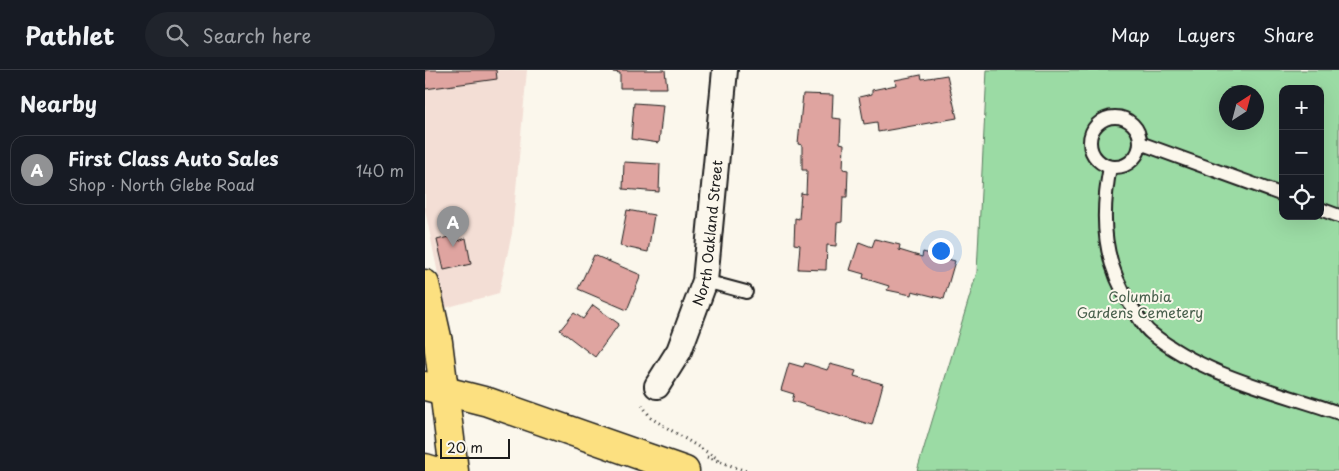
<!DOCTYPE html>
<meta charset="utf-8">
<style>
body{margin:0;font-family:"Playpen Sans",sans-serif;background:#20242c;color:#f1f3f6}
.controls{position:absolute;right:15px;top:15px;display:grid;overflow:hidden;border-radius:10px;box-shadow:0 5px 20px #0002}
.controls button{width:45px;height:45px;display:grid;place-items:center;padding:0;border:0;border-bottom:1px solid #363941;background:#171b24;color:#f1f3f6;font:25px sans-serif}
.compass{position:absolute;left:794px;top:15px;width:45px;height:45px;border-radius:50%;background:#171b24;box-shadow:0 5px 20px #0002;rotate:36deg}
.scale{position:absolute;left:15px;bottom:12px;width:70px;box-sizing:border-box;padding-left:5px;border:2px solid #1c1c1c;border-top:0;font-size:14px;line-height:18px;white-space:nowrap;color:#1c1c1c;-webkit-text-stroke:4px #fbf7ec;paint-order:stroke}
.you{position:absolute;left:515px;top:180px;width:18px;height:18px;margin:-12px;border:4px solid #fff;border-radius:50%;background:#1a73e8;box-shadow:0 0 0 8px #1a73e833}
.badge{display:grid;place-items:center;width:32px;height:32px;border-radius:50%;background:#919294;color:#fff;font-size:16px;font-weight:700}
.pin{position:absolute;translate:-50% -41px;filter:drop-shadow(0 1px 2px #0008)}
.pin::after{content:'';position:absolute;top:26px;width:18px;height:15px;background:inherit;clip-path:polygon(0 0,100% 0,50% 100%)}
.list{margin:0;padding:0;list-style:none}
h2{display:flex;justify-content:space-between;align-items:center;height:65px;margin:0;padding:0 20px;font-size:21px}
h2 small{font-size:16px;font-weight:400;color:#9ea1a6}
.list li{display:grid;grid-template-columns:32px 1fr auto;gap:15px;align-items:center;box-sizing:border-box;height:70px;margin:0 10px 10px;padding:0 10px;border:1px solid #363941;border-radius:15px}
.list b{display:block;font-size:19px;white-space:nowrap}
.list p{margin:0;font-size:16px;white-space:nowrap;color:#9ea1a6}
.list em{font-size:16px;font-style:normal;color:#9ea1a6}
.icon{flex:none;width:28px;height:28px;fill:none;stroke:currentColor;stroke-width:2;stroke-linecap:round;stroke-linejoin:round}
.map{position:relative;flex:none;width:914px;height:401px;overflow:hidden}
header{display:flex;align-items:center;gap:30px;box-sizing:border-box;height:70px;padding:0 25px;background:#171b24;border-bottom:1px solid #363941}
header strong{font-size:24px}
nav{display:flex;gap:28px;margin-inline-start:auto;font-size:18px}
.search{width:350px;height:45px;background:#20242c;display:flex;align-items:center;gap:12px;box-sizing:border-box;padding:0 18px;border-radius:28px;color:#9ea1a6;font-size:19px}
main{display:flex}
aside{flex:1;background:#171b24}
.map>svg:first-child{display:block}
</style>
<header>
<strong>Pathlet</strong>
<div class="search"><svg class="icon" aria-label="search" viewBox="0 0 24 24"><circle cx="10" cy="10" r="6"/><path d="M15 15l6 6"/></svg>Search here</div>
<nav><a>Map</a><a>Layers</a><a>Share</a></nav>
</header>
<main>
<aside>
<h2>Nearby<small></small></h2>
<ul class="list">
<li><span class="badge">A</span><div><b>First Class Auto Sales</b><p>Shop · North Glebe Road</p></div><em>140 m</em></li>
</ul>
</aside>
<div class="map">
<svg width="914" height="401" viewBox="0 0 914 401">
<rect width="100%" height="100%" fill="#fbf7ec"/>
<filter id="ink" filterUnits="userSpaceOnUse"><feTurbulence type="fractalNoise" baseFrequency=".02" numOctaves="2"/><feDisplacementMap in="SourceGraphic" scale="10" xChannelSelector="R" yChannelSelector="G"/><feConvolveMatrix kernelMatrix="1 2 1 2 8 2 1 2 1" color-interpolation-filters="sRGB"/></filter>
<g filter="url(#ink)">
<!-- built -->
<path fill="#f3ded5" d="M0 0H102L87 163 74 223 20 238 0 140Z"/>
<!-- green -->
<path fill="#9bdba4" stroke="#5c7c60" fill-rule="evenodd" d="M562 0H914V401H492L552 202ZM858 19H895V146H858ZM802 22H832V52H802Z"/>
<!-- building -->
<g fill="#dfa4a0" stroke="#1c1c1c">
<path d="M0 0H71L72 9 0 19Z"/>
<path d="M188 0H240L242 18H195V3L188 2Z"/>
<path d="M496 5 497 9 522 5 532 48 453 62 452 52 439 54 434 27 447 24V20L471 15 470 10Z"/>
<path d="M378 24 408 25 407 48 416 49 415 73 419 74 418 99 423 100 422 127H418L417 152 412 153 411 176 402 175 401 200 373 199 375 175 369 174 370 148 374 149 376 123 381 124 382 100H377V75L373 74Z"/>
<path d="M209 33 238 35 234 73 206 69Z"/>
<path d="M199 92 235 94 234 122 198 119Z"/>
<path d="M202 140 229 145 223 182 195 176Z"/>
<path d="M31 165 33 171 41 168 46 194 19 200 12 170Z"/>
<path d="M450 169 475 175 474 180 497 187 498 182 530 191 519 229 487 221 486 225 462 220 464 216 438 208 439 204 425 200 434 172 447 177Z"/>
<path d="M169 185 216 205 202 240 153 219Z"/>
<path d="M168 235 194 254 170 287 135 260 149 243 158 249Z"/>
<path d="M364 293 378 297 380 293 402 300 405 294 431 301 429 306 458 314 447 355 367 331 369 324 356 320Z"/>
</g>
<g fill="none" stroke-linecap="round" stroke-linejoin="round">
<!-- lane casing -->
<g stroke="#1c1c1c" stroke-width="16">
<g id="lane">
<circle cx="690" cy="72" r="25"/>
<path d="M715 73 858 125"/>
<path d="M685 97C675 149 678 193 708 239 713 246 719 258 726 263 779 306 850 321 914 343"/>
<path d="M895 139 914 146"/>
<path d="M280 211 321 222"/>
</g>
</g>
<!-- street casing -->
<g stroke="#1c1c1c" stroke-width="28">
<g id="street">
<path id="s1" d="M232 316 254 281 280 211 300 0"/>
</g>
</g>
<!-- primary casing -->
<g stroke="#1c1c1c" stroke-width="31">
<path id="primary" d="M0 214 13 272 29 401"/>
</g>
<!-- highway casing -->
<g stroke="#1c1c1c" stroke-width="31">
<g id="highway">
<path d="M0 316 63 332 260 401"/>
<path d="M0 398 10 401"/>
</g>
</g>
<!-- path -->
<g stroke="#1c1c1c" stroke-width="3" stroke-dasharray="1 4" stroke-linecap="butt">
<path d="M217 335 226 348 295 390"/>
<path d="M282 387 321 401"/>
</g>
<!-- lane -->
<use href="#lane" stroke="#fbf7ec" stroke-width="12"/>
<!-- street -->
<use href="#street" stroke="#fbf7ec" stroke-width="24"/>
<!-- primary -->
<use href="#primary" stroke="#fce080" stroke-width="28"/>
<!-- highway -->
<use href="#highway" stroke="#fce080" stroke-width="28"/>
</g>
</g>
<g text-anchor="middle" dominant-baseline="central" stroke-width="4" stroke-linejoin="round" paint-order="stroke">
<!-- street labels -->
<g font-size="14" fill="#1c1c1c" stroke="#fbf7ec">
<text stroke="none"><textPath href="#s1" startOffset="164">North Oakland Street</textPath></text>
</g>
<!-- park labels -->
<g font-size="14" fill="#485f4c" stroke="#fbf7ec">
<text x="715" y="226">Columbia<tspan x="715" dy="16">Gardens Cemetery</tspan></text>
</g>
</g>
</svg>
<div class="controls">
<button>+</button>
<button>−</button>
<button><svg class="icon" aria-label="locate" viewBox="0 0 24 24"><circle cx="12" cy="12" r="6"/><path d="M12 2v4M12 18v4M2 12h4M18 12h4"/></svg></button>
</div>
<svg class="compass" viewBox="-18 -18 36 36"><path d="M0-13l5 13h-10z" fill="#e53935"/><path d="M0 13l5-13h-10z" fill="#9ea1a6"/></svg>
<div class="scale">20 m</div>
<div class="you"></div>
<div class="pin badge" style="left:28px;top:177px">A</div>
</div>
</main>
